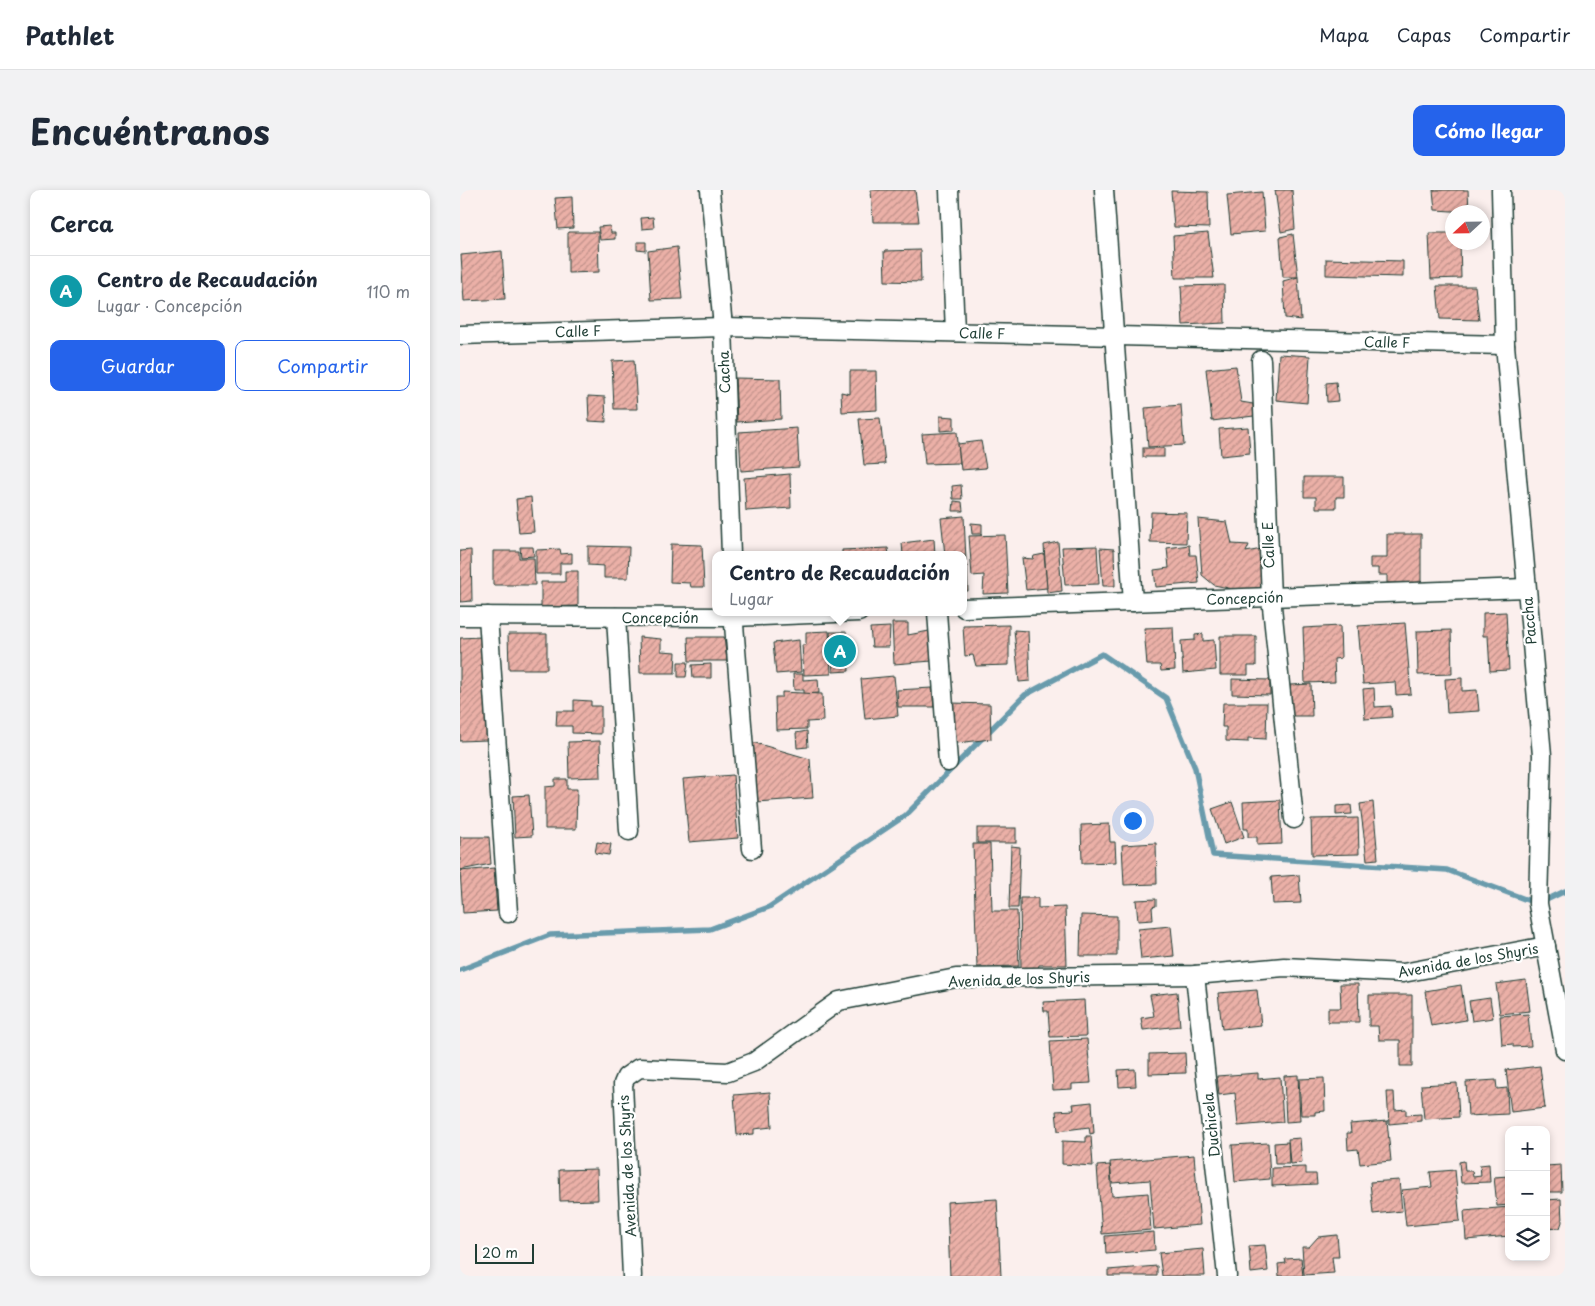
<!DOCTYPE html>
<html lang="es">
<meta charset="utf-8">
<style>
body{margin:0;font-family:"Playpen Sans",sans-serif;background:#f2f2f3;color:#1f2937}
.controls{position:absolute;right:15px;bottom:15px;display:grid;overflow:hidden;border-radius:10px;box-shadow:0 2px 8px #0003}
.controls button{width:45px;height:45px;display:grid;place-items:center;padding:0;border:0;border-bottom:1px solid #e0e1e3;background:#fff;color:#1f2937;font:25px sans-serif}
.compass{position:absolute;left:985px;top:15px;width:45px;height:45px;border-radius:50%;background:#fff;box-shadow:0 2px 8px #0003;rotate:248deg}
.scale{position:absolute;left:15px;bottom:12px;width:59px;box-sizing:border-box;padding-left:5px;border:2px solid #1f3d34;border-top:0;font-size:14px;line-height:18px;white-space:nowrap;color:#1f3d34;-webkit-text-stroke:4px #fff;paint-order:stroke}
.you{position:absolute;left:672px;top:630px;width:18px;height:18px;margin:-12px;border:4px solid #fff;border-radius:50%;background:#1a73e8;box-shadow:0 0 0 8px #1a73e833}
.badge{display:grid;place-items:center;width:32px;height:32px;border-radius:50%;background:#2563eb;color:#fff;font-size:16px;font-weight:700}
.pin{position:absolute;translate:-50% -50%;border:2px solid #fff;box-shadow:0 1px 5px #0006}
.popup{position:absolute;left:252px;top:361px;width:255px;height:65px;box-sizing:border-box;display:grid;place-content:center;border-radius:10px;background:#fff;filter:drop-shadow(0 1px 4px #0005);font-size:16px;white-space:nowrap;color:#747a83}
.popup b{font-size:19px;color:#1f2937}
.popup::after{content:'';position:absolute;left:50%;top:100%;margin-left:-10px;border:10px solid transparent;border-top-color:#fff}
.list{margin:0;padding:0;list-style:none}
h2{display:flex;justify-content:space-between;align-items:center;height:65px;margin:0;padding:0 20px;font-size:21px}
h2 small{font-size:16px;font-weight:400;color:#747a83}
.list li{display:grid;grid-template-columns:32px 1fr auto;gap:15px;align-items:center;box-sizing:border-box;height:70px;padding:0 20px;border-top:1px solid #e0e1e3}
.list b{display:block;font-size:19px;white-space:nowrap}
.list p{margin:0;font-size:16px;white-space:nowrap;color:#747a83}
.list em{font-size:16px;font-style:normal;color:#747a83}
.actions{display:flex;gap:10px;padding:15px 20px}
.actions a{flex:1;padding:11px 0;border:1px solid #2563eb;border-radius:10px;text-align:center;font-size:18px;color:#2563eb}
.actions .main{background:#2563eb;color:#fff}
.icon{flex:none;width:28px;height:28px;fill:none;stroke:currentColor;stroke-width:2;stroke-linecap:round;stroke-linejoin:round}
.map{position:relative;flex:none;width:1105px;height:1086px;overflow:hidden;border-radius:10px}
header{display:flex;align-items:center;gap:30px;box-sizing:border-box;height:70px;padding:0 25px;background:#fff;border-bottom:1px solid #e0e1e3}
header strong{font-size:24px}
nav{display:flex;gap:28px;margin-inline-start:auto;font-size:18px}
.intro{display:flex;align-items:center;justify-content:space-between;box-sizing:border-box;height:120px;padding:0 30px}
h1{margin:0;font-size:35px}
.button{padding:12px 22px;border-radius:10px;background:#2563eb;color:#fff;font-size:18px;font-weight:700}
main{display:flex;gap:30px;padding:0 30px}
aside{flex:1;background:#fff;border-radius:10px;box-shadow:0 2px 8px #0003}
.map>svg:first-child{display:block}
</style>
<header>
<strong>Pathlet</strong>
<nav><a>Mapa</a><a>Capas</a><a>Compartir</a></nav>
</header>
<div class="intro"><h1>Encuéntranos</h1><a class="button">Cómo llegar</a></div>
<main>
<aside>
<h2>Cerca<small></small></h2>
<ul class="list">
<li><span class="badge" style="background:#0f9aa8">A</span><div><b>Centro de Recaudación</b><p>Lugar · Concepción</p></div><em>110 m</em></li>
</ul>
<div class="actions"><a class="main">Guardar</a><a>Compartir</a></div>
</aside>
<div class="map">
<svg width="1105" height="1086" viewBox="0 0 1105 1086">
<defs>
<pattern id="building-hatch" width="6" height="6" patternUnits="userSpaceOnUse" patternTransform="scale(1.25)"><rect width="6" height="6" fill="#ebb0a7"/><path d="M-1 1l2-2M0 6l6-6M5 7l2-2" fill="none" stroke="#be9089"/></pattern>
</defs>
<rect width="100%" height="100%" fill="#fbefed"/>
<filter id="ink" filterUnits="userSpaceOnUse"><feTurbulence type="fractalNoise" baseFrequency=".02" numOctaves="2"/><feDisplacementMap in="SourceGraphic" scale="10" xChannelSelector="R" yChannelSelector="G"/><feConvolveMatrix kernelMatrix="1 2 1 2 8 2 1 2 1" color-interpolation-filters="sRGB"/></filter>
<g filter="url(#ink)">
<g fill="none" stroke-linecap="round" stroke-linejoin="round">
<!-- stream -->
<path stroke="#699bac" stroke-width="5.5" d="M0 780 90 745 250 739 309 717 446 625 565 505 642 464 706 508 735 578 753 665 987 680 1078 714 1105 701"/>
</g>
<!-- building -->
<g fill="url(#building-hatch)" stroke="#1f3d34">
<path d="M411 0H455L459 32H413Z"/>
<path d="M815 0H832L835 39 821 42Z"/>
<path d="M973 0H1008L1009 22 975 20Z"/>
<path d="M711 1 748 2 749 38 714 37Z"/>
<path d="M802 2 805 41 771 44 767 5Z"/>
<path d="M112 7 113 38 98 39 95 8Z"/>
<path d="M193 27 194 38 182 39 181 28Z"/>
<path d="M150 36 151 43H155V49L140 50 138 37Z"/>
<path d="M108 42H138L139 82 108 83Z"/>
<path d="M748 43 754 88H715L713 46Z"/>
<path d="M969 43H992V52H1000L1001 88 971 89Z"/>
<path d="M833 44 838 87H823L820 47Z"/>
<path d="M177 52H186V61L177 60Z"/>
<path d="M217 57 222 109 191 110 188 61Z"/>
<path d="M460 60 461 92 425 91 424 61Z"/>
<path d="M42 61 45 109 4 111 1 65Z"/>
<path d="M866 69 943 71V87L866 85Z"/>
<path d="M838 87 841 130 825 128 823 91Z"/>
<path d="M764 95 765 133 723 135 721 96Z"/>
<path d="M977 96H1015L1019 130 980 129Z"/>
<path d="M819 164 850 166 847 213 816 210Z"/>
<path d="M174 170 177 219H154L152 171Z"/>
<path d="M776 176 781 212 793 214 794 226 752 231 746 179Z"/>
<path d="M390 181H416L417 220 382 222 381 202 390 204Z"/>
<path d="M275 188 320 189 321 229 277 232Z"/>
<path d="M876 192 878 211 867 212 866 193Z"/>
<path d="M128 206 145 207 146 232 129 231Z"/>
<path d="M721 215 724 255 688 257 685 218Z"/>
<path d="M480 226 494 227V240L480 241Z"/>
<path d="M420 228 425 274 404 275 399 229Z"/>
<path d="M788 237 790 263 761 266 759 239Z"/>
<path d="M337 238 339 277 281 281 279 242Z"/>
<path d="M497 242 500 273 465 274 462 244Z"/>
<path d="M521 251 526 278 501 280 498 254Z"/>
<rect x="683" y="258" width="21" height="9"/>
<path d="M330 284 331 318 286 321 284 288Z"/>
<path d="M844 287H884V307H876V318H856V307H844Z"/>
<path d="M501 295 502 309H493L492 296Z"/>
<path d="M71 307 74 342 59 343 56 309Z"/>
<path d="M494 311 502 312 503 321H493Z"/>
<path d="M691 322 727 323 726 353 690 352Z"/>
<path d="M504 326 506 371H504V365H485L481 328Z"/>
<path d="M738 329 767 332 772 354 789 355 786 362 802 359 806 399H773L754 395 742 385Z"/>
<path d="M511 333 522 334V344H512Z"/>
<path d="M927 344H961V393H927V385H918V378H910V368H927Z"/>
<path d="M545 345 548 403 523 404 524 385 512 386 509 346Z"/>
<path d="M474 349 475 365H443L442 353Z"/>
<path d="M598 352 602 401 587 403 584 355Z"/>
<path d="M211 354 242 355 244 397H231L230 393 210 392Z"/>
<path d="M729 355 730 365H736L739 393 696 397 694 380 709 378 707 358Z"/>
<path d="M128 356 169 357 168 388H144V376L128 375Z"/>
<path d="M637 356 639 394 605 395 602 357Z"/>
<path d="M60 357H73L74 366 61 367Z"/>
<path d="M428 358 429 365H382V360Z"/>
<path d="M640 358 654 359 655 396H643Z"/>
<path d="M100 359 101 364 112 363V373H100V384H76V360Z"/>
<path d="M11 360 12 411 0 412V361Z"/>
<path d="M33 361H59V368H74L75 395H33Z"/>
<path d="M584 364 587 398 566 400 562 368 573 369 574 366Z"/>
<path d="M504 375H507L508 401H504Z"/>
<path d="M105 381H118V416L81 417V392H105Z"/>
<path d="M1046 422 1049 480 1030 481 1028 446H1023V423Z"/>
<path d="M432 433H448V445L469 441 472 471 434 474Z"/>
<path d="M945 433 951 504 936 505 935 492 903 494 898 436Z"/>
<path d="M549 435V475L516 476 513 465 505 466 503 436Z"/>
<path d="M880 436 881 468 874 469 875 492 845 493 843 438Z"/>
<path d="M430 437 429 457H412L410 438Z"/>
<path d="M713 437 715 480 701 481 700 475H687L684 438Z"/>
<path d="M554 440 568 441 570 491 559 492Z"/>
<path d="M991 440 992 484 958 485 957 441Z"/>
<path d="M369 441 371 484 344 485 342 455H346V442Z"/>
<path d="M370 442H386L389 481 373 482Z"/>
<path d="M48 444H87V479H49Z"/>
<path d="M743 444V451L754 450 756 480 723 483 721 451 735 450V445Z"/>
<path d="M760 446H796V476H788V485H760Z"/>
<path d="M21 447 27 550 0 551V448Z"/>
<path d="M179 447 201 449V461L216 462 215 483H180Z"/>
<path d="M228 447H264L267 471H229Z"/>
<path d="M339 450 341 482 316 484 313 453Z"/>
<path d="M218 472H228L226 487H218Z"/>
<path d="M251 474V488H233L232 475Z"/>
<path d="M333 484H343V490L358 489 359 503 344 504V500H334Z"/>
<path d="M434 486 438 526 405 529 401 489Z"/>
<path d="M1002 488V501L1017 500 1019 521 987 523 985 489Z"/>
<path d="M772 489 810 490V505L772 504Z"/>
<path d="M851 494 852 526H831L830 495Z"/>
<path d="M472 498 474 517H438L437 500Z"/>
<path d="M914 498 915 517 931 516 932 527 905 529 903 499Z"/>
<path d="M322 502 362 504 363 531 347 532V539L316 540 315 507H322Z"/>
<path d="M114 510 131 511V516H141V544L112 543V536H96L97 521H114Z"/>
<path d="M491 513 530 514 531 549 497 553Z"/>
<path d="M763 513H807L806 549 788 548V552L766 551V537H762Z"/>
<path d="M347 541 348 557 337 558 336 543Z"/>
<path d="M140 551 141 587 109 588 108 552Z"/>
<path d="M292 552 350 569 353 608 296 612Z"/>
<path d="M273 585 278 648 229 652 223 589Z"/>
<path d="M95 589H107V599H117L116 639H85V597L95 596Z"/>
<path d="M69 605 72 646 55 647 53 606Z"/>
<path d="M820 610 822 654 797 655V647H788V639H784L783 612Z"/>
<path d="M772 612 784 647 764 654 752 619Z"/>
<path d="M913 612 918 669 907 670 900 614Z"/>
<path d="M891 615 892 624 876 625V616Z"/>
<path d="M898 628 899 664 852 665 851 629Z"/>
<path d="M649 634 650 652H655L656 672 622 673 621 635Z"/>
<rect x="517" y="638" width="39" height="15"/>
<path d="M0 647H29L31 674 0 680Z"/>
<path d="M137 652 151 654 149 665 135 663Z"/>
<path d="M696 653 697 694 664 695 662 655Z"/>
<path d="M513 654H530L532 721H557L559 776 517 777Z"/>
<path d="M551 656 560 657 558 718H549Z"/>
<path d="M34 678 37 721 3 723 0 681Z"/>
<path d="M839 685 841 713 813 714 811 687Z"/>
<path d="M560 708H578V718L605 717 607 775H579L578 780H561Z"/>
<path d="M696 709V716L692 717 693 730 678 731 676 710Z"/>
<path d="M621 725 657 726V766H620Z"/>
<path d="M711 736 714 766 681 769 678 739Z"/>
<path d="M1066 790 1070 821 1040 824 1036 794Z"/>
<path d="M880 794H898L899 832H868V818H881Z"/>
<path d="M1001 795 1006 830 971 836 965 801Z"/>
<path d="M797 800 801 835 762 839 758 803Z"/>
<path d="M717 802 720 836 683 840 681 828 694 826 690 805Z"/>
<path d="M909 805H952V876H940V850H919L918 836H909Z"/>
<path d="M1030 808 1033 828 1012 831 1009 811Z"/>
<path d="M624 810 626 846 590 847 588 821H584L583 812Z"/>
<path d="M1068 824 1071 856 1053 857V854L1042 855 1040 826Z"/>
<path d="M627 849 631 893 612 894V899L593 900 590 851Z"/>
<path d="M725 863 726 883 689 884V864Z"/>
<path d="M1080 876 1085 918 1051 922 1046 880Z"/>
<path d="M675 879 676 896 659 897 658 880Z"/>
<path d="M798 883V889L820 887 823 932 778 936 775 903 759 905 757 886Z"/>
<path d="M838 885 840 931 826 932 824 886Z"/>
<path d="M864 888 865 921 855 922V925H841L839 889Z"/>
<path d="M1036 890 1037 899 1047 898 1048 924 1008 926 1006 892Z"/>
<path d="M997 893 999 927 964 929 961 895Z"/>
<path d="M310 902 312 937 294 939V944L277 945 274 905Z"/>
<path d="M927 902H934L935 920 946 919V925L961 924V931L929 934Z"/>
<path d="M632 912 634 943 630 944 629 937 598 941 596 921 614 920 613 914Z"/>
<path d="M927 931 931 971 900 974 898 959 888 960 887 943H891L890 934Z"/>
<path d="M626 946H631L633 976 602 974V951L626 952Z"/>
<path d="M840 948 842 973 830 974 828 949Z"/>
<path d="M828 952 829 974H815L814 953Z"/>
<path d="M808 953 810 989 775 992 772 955Z"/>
<path d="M734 965 740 1035 694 1039 690 990 652 993 650 972Z"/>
<path d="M1004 971 1005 981H1012L1013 987 1021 986 1020 975 1029 974 1030 992 1001 993 999 972Z"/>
<path d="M650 975 652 1006 688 1003 691 1040 642 1044 637 976Z"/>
<path d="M1101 975 1102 1002H1086V976Z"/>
<path d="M846 977V984H856L857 994 812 996V978Z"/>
<path d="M137 979 138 1010 100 1011 99 980Z"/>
<path d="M995 980 1000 1031 946 1036 942 1000 972 997 970 982Z"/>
<path d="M1049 986V1015L1037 1016 1034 987Z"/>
<path d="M939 990 942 1021 913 1024 910 992Z"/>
<path d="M537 1009 541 1086H490L487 1012Z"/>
<path d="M1101 1009 1102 1032 1100 1038 1086 1039V1010Z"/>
<path d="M1049 1017V1046L1006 1050 1004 1021Z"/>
<path d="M694 1042 695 1060 646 1064 645 1046Z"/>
<path d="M877 1045 879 1067H872L874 1083 844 1085 842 1057H849L858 1047Z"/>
<path d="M805 1055 808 1081 791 1083 789 1056Z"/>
<path d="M743 1059 745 1086H702L699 1063Z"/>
<path d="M841 1068 843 1086H819L818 1074 826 1073 825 1069Z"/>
<path d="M697 1076V1086H648V1080Z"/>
</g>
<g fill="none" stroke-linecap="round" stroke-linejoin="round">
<!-- street casing -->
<g stroke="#1f3d34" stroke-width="21">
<g id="street">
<path d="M250 0 263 137 271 365"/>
<path d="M489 0 495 142"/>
<path d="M644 0 673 412"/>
<path d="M1041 0 1045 155 1082 565 1078 714 1105 860"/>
<path d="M0 145 263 137 1045 155"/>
<path d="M801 170 811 407 834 629"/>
<path d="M504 418 1066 398"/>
<path d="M273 422 292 659"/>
<path d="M477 422 488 572"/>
<path d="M0 426 274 427 399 422"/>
<path d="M28 426 48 723"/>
<path d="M156 427 169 641"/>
<path d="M735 785 767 1086"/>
<path d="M172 1086 163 894 166 887 179 878 268 882 294 872 379 811 496 788 735 785 824 777 943 783 1086 756"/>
</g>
</g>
<!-- street -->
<use href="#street" stroke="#fff" stroke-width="18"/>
</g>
</g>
<g text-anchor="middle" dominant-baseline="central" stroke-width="4.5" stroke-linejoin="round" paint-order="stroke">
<!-- street labels -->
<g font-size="14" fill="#1f3d34" stroke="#fff">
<text transform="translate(118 141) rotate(-2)">Calle F</text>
<text transform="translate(522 143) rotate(1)">Calle F</text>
<text transform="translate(927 152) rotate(1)">Calle F</text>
<text transform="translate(264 182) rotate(-92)">Cacha</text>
<text transform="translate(808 355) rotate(-92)">Calle E</text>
<text transform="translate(785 408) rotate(-2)">Concepción</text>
<text x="200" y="427">Concepción</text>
<text transform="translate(1069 431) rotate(-95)">Paccha</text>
<text transform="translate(1008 770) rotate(-10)">Avenida de los Shyris</text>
<text transform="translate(559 789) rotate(-2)">Avenida de los Shyris</text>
<text transform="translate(751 935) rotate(-96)">Duchicela</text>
<text transform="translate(167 976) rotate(-93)">Avenida de los Shyris</text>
</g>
</g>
</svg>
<div class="controls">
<button>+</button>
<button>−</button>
<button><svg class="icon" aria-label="layers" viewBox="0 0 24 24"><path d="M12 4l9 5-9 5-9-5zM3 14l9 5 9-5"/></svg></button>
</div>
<svg class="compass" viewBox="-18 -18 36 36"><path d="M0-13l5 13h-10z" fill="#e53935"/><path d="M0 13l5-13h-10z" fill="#747a83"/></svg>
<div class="scale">20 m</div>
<div class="you"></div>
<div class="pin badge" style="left:380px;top:461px;background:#0f9aa8">A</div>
<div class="popup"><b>Centro de Recaudación</b>Lugar</div>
</div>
</main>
